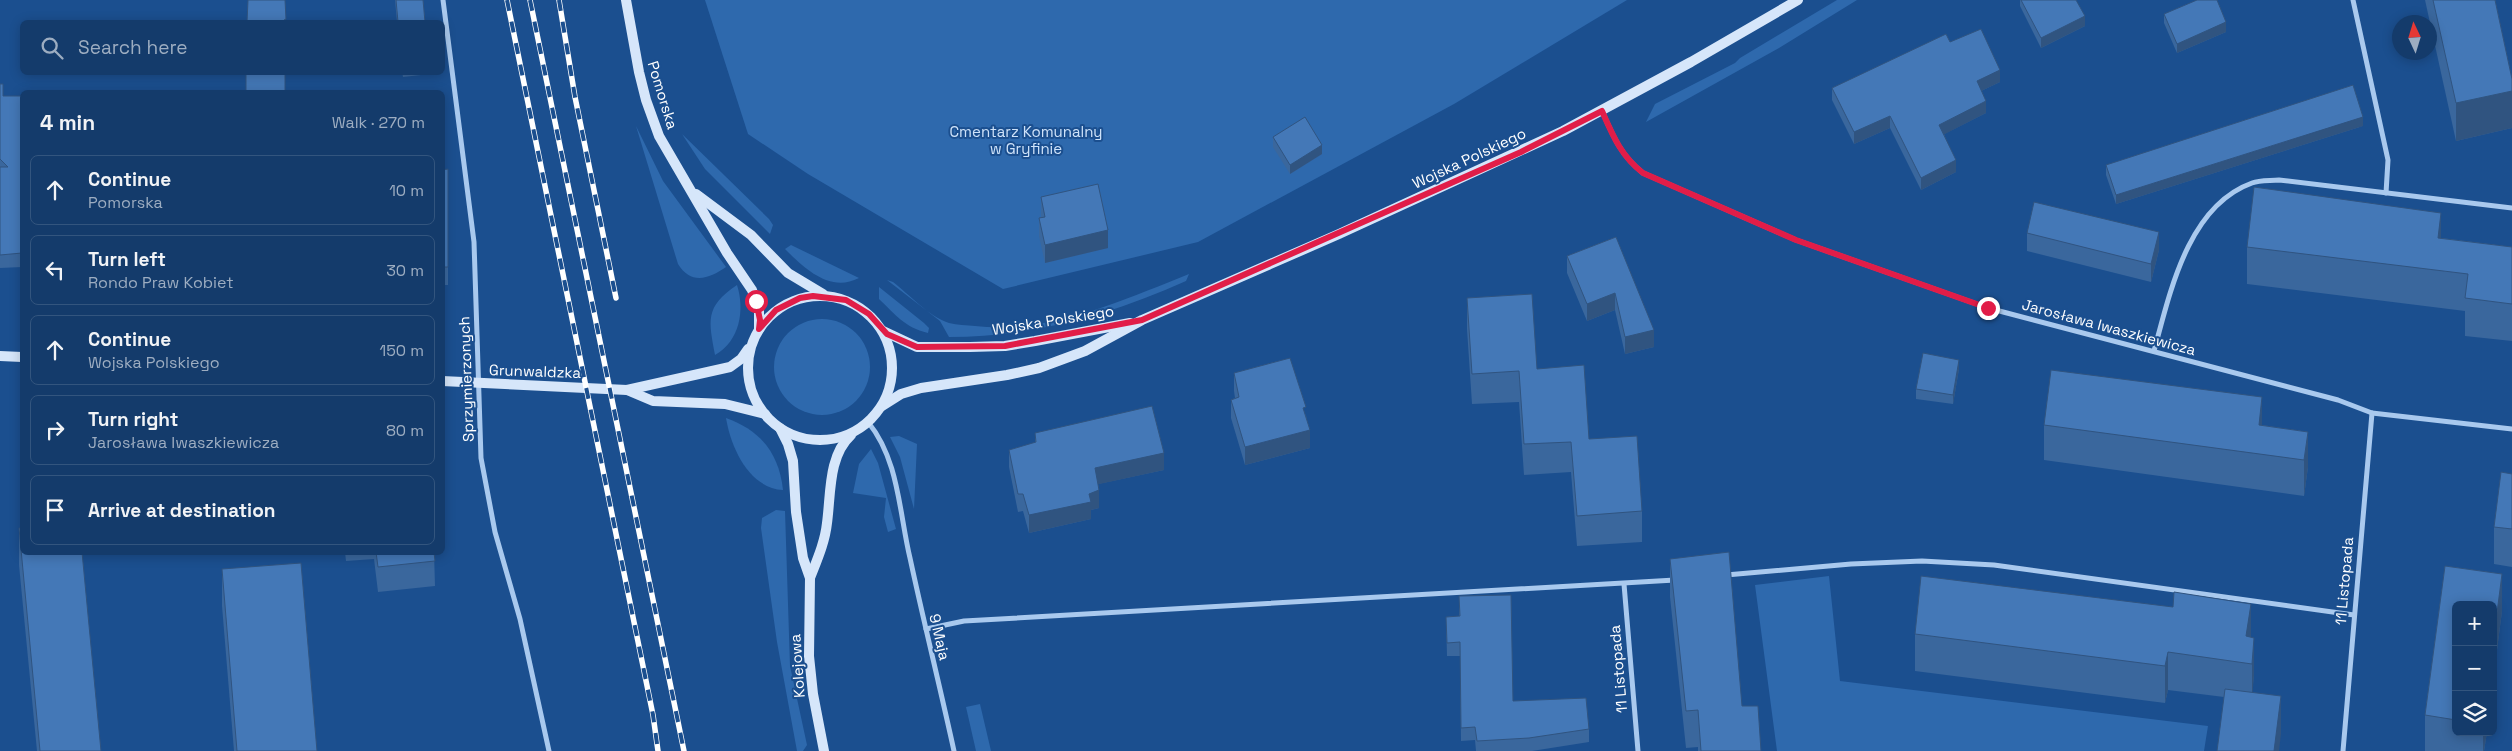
<!DOCTYPE html>
<meta charset="utf-8">
<style>
body{margin:0;font-family:"Space Grotesk",sans-serif;background:#214673;color:#f1f3f6}
.controls{position:absolute;right:15px;bottom:15px;display:grid;overflow:hidden;border-radius:8px;box-shadow:0 2px 12px #0003}
.controls button{width:45px;height:45px;display:grid;place-items:center;padding:0;border:0;border-bottom:1px solid #33557e;background:#143b6b;color:#f1f3f6;font:25px sans-serif}
.compass{position:absolute;left:2392px;top:15px;width:45px;height:45px;border-radius:50%;background:#143b6b;box-shadow:0 2px 12px #0003;rotate:356deg}
.stop{position:absolute;width:15px;height:15px;margin:-11px;border:4px solid #e11d48;border-radius:50%;background:#fff}
.stop.end{background:#e11d48;border-color:#fff;box-shadow:0 1px 5px #0008}
.list{margin:0;padding:0;list-style:none}
h2{display:flex;justify-content:space-between;align-items:center;height:65px;margin:0;padding:0 20px;font-size:21px}
h2 small{font-size:16px;font-weight:400;color:#9dadc1}
.list li{display:grid;grid-template-columns:32px 1fr auto;gap:15px;align-items:center;box-sizing:border-box;height:70px;margin:0 10px 10px;padding:0 10px;border:1px solid #33557e;border-radius:8px}
.list b{display:block;font-size:19px;white-space:nowrap}
.list p{margin:0;font-size:16px;white-space:nowrap;color:#9dadc1}
.list em{font-size:16px;font-style:normal;color:#9dadc1}
.icon{flex:none;width:28px;height:28px;fill:none;stroke:currentColor;stroke-width:2;stroke-linecap:round;stroke-linejoin:round}
.map{position:relative;flex:none;width:2512px;height:751px;overflow:hidden}
.search{position:absolute;background:#143b6b;box-shadow:0 2px 12px #0003;left:20px;top:20px;width:425px;height:55px;display:flex;align-items:center;gap:12px;box-sizing:border-box;padding:0 18px;border-radius:8px;color:#9dadc1;font-size:19px}
.panel{position:absolute;background:#143b6b;box-shadow:0 2px 12px #0003;left:20px;top:90px;width:425px;height:465px;border-radius:8px}
.map>svg:first-child{display:block}
</style>
<div class="map">
<svg width="2512" height="751" viewBox="0 0 2512 751">
<rect width="100%" height="100%" fill="#1b4f8f"/>
<!-- green -->
<g fill="#2e69ad">
<path d="M705 0H1627L1454 104 1198 242 1003 289 808 174 748 134Z"/>
<path d="M1837 0H1857L1779 48 1646 122 1655 104 1735 63 1740 58Z"/>
<path d="M636 126 663 181 726 267C709 279 691 285 678 264Z"/>
<path d="M682 134 769 219 773 225 770 234 705 169Z"/>
<path d="M791 245 859 278C830 293 805 269 785 249Z"/>
<path d="M1189 274 1186 281C1110 315 1033 337 949 337L940 321 887 280 893 282C910 295 928 316 949 323 957 325 967 325 975 326 1050 334 1121 301 1189 274Z"/>
<path d="M737 285C745 310 740 341 715 355 709 321 704 307 737 285Z"/>
<path d="M879 287 924 323 929 328 928 333C904 327 896 315 879 299Z"/>
<circle cx="822" cy="367" r="48"/>
<path d="M726 418C760 430 779 453 783 490 749 488 731 448 726 418Z"/>
<path d="M899 436 917 444 914 509 900 457 890 437Z"/>
<path d="M871 449 878 463 896 529 888 532 884 517 886 498 853 493 859 464Z"/>
<path d="M776 510 785 511 790 666 807 745 803 751H797L777 642 761 528 762 518Z"/>
<path d="M1829 576 1840 681 2208 726 2204 751H1777L1755 585Z"/>
<path d="M980 704 991 751H976L966 707Z"/>
</g>
<g fill="none" stroke-linecap="round" stroke-linejoin="round">
<!-- street -->
<g stroke="#a9c9ee" stroke-width="5">
<path d="M443 0 474 242 481 458 495 532 520 619 549 751"/>
<path d="M2353 0 2388 160 2386 193"/>
<path d="M1602 111C1613 136 1621 156 1643 173L1796 240 1988 308 2338 400 2372 413 2512 429"/>
<path d="M2154 351C2170 292 2188 206 2252 183 2260 180 2270 181 2279 180L2512 208"/>
<path d="M868 422C899 460 899 512 910 558 924 623 940 687 954 751"/>
<path d="M1726 575 1851 564 1922 561 1994 565 2354 615"/>
<path d="M1624 584 1638 751"/>
<path d="M926 629 964 621 1675 580"/>
<path d="M2343 751 2372 413"/>
</g>
<!-- secondary -->
<g stroke="#d6e6fa" stroke-width="10">
<path d="M626 0 639 72 646 100 659 136 727 253 752 290 759 311V329"/>
<path d="M696 194 751 235 788 273 823 294"/>
<circle cx="820" cy="368" r="72"/>
<path d="M883 331 917 347H970L1005 346 1035 341 1130 323"/>
<path d="M0 356 22 357"/>
<path d="M442 381 627 390 730 367 741 359 748 349"/>
<path d="M627 390 653 401 725 404 765 414"/>
<path d="M882 406 901 394 921 388 1007 375 1039 368 1085 351 1142 320 1339 234 1563 131 1691 62 1798 0"/>
<path d="M780 428 788 444 793 461 796 512 803 558 810 578 809 656 813 694 824 751"/>
<path d="M810 578C817 560 825 542 827 523 831 494 828 456 851 435"/>
</g>
<!-- rail casing -->
<g stroke="#fff" stroke-width="5.5">
<g id="rail">
<path d="M507 0 653 715 658 751"/>
<path d="M530 0 684 751"/>
<path d="M559 0 575 97 616 298"/>
</g>
</g>
<!-- rail -->
<use href="#rail" stroke="#1b4f8f" stroke-width="4" stroke-dasharray="11" stroke-linecap="butt"/>
</g>
<!-- wall -->
<g fill="#3a679d">
<path d="M395 0H423L425 22H397Z"/>
<path d="M2020 0H2076L2085 26 2041 48 2020 6Z"/>
<path d="M2425 0H2495L2512 79V128L2456 141Z"/>
<path d="M2164 14 2226 32 2177 53 2164 23Z"/>
<path d="M1950 42 2000 82 1981 91 1986 113 1944 134 1956 172 1921 190 1890 128 1854 144 1832 100V88Z"/>
<path d="M402 72H430V74L403 77Z"/>
<path d="M0 84 3 96H22V267L0 268Z"/>
<path d="M2363 126 2116 204 2106 175V165Z"/>
<path d="M1273 137 1322 154 1290 174 1273 147Z"/>
<path d="M442 170 448 187V285H442Z"/>
<path d="M1041 197 1108 248 1045 263 1039 236V218L1041 217Z"/>
<path d="M2027 233 2159 250 2151 282 2027 251Z"/>
<path d="M1616 237 1654 347 1625 354 1615 310 1587 321 1567 273V256Z"/>
<path d="M2441 238 2512 247V341L2465 336V311L2247 284V247Z"/>
<path d="M1467 298 1537 369 1589 439 1642 511V542L1577 546 1571 472 1524 475 1519 402 1472 404 1467 329Z"/>
<path d="M1959 369 1953 404 1916 399V389Z"/>
<path d="M1234 373 1306 415 1310 448 1245 465 1231 418V400L1235 398 1234 391Z"/>
<path d="M2044 425H2262L2308 432V467L2304 496 2044 460Z"/>
<path d="M1035 433 1164 470 1098 484 1099 508 1091 510V519L1029 533 1023 511 1018 512 1009 467V450L1035 443Z"/>
<path d="M2512 474V567L2494 564V527Z"/>
<path d="M19 528 101 751H37L19 565Z"/>
<path d="M345 552H434L435 586 378 592 374 559 346 561Z"/>
<path d="M1670 559 1742 706 1761 751H1698V747L1686 748 1670 597Z"/>
<path d="M2445 566 2502 574V611L2493 681V605H2456V732H2487L2484 751H2425V715Z"/>
<path d="M222 569 317 751H234L222 606Z"/>
<path d="M1459 596 1513 701 1589 729V742L1532 751H1476L1475 740 1461 741 1460 656H1447L1446 617 1459 616Z"/>
<path d="M1915 634 2251 637 2254 675 2252 693 2281 734 2224 697 2168 690 2165 703 1915 671Z"/>
</g>
<!-- shaded-wall -->
<g fill="#305480">
<path d="M2085 16V26L2041 48V38Z"/>
<path d="M2226 22V32L2177 53V44Z"/>
<path d="M2000 70V82L1977 93V81Z"/>
<path d="M2512 91V128L2456 141V103Z"/>
<path d="M1986 101V113L1939 137V125Z"/>
<path d="M1890 116V128L1854 144V132Z"/>
<path d="M2363 117V126L2116 204V195Z"/>
<path d="M1322 145V154L1290 174V165Z"/>
<path d="M1956 160V172L1921 190V178Z"/>
<path d="M2441 213V250L2438 238Z"/>
<path d="M1108 230V248L1045 263V245Z"/>
<path d="M2159 232V250L2151 282V264Z"/>
<path d="M1615 293V310L1587 321V304Z"/>
<path d="M1654 330V347L1625 354V337Z"/>
<path d="M1959 360V369L1953 404V395Z"/>
<path d="M2262 397V432L2259 425Z"/>
<path d="M1310 430V448L1245 465V447Z"/>
<path d="M2308 432V467L2304 496V460Z"/>
<path d="M1164 453V470L1095 485V468Z"/>
<path d="M1099 490V508L1091 510V519L1029 533V515Z"/>
<path d="M2502 574V611L2493 681V644Z"/>
<path d="M2251 604V641L2246 636Z"/>
<path d="M2254 638V675L2252 701V664Z"/>
<path d="M2168 652V690L2165 703V666Z"/>
<path d="M2281 696V734L2279 751H2274Z"/>
<path d="M2483 732H2487L2484 751H2483Z"/>
</g>
<!-- building -->
<g fill="#4478b7" stroke="#305480">
<path d="M248 0H285L286 19 284 20V22H247Z"/>
<path d="M396 0H423L425 22H398Z"/>
<path d="M2021 0H2076L2085 16 2041 38Z"/>
<path d="M2197 0H2217L2226 22 2177 44 2164 14Z"/>
<path d="M2433 0H2495L2512 79V91L2456 103Z"/>
<path d="M1981 29 2000 70 1977 81 1986 101 1939 125 1956 160 1921 178 1890 116 1854 132 1832 88 1946 34 1950 42Z"/>
<rect x="246" y="72" width="39" height="20"/>
<path d="M0 84H3V96H22V253L0 255V167H8L0 159Z"/>
<path d="M2353 85 2363 117 2116 195 2106 165Z"/>
<path d="M1305 117 1322 145 1290 165 1273 137Z"/>
<path d="M448 169V267H442V170Z"/>
<path d="M1098 184 1108 230 1045 245 1039 218 1045 217 1041 197Z"/>
<path d="M2254 187 2441 213 2438 238 2512 247V304L2465 298 2468 274 2247 247Z"/>
<path d="M2034 202 2159 232 2151 264 2027 233Z"/>
<path d="M1616 237 1654 330 1625 337 1615 293 1587 304 1567 256Z"/>
<path d="M1532 294 1537 369 1584 365 1589 439 1637 436 1642 511 1577 516 1571 442 1524 444 1519 371 1472 374 1467 298Z"/>
<path d="M1923 353 1959 360 1953 395 1916 389Z"/>
<path d="M1290 358 1306 407 1303 408 1310 430 1245 447 1231 400 1239 397 1234 373Z"/>
<path d="M2051 370 2262 397 2259 425 2308 432 2304 460 2044 425Z"/>
<path d="M1152 406 1164 453 1095 468 1099 490 1089 494 1091 502 1029 515 1023 494H1018L1009 450 1036 442 1035 433Z"/>
<path d="M2501 472 2512 474V529L2494 527Z"/>
<path d="M19 528H22V552H82L101 751H40Z"/>
<path d="M376 552H434L435 561 378 567Z"/>
<path d="M1729 552 1742 706H1758L1761 751H1701L1698 710 1686 711 1670 559Z"/>
<path d="M301 563 317 751H237L222 569Z"/>
<path d="M2445 566 2502 574 2493 644V605H2456V720L2425 715Z"/>
<path d="M1921 576 2173 607 2174 592 2251 604 2246 636 2254 638 2252 664 2168 652 2165 666 1915 634Z"/>
<path d="M1511 595 1513 701 1586 698 1589 729 1529 738 1477 741 1475 727 1461 728 1460 642 1447 643 1446 617 1460 616 1459 596Z"/>
<path d="M2225 689 2281 696 2274 751H2217Z"/>
</g>
<g fill="none" stroke-linecap="round" stroke-linejoin="round">
<!-- route -->
<path stroke="#e11d48" stroke-width="6" d="M756 301 760 320 759 329 776 310 800 298 813 296 846 300 869 314 887 334 917 347 1005 346 1142 320 1521 152 1602 111C1613 136 1621 156 1643 173L1796 240 1988 308"/>
</g>
<g text-anchor="middle" dominant-baseline="central" stroke-width="4" stroke-linejoin="round" paint-order="stroke">
<!-- street labels -->
<g font-size="15" fill="#fff" stroke="#1b4f8f">
<text transform="translate(663 95) rotate(73)">Pomorska</text>
<text transform="translate(1469 158) rotate(-25)">Wojska Polskiego</text>
<text transform="translate(1053 320) rotate(-9)">Wojska Polskiego</text>
<text transform="translate(2109 327) rotate(15)">Jarosława Iwaszkiewicza</text>
<text transform="translate(535 371) rotate(2)">Grunwaldzka</text>
<text transform="translate(466 379) rotate(-92)">Sprzymierzonych</text>
<text transform="translate(2344 581) rotate(-85)">11 Listopada</text>
<text transform="translate(940 637) rotate(77)">9 Maja</text>
<text transform="translate(797 666) rotate(-94)">Kolejowa</text>
<text transform="translate(1618 669) rotate(-95)">11 Listopada</text>
</g>
<!-- park labels -->
<g font-size="15" fill="#cfe3fa" stroke="#1b4f8f">
<text x="1026" y="131">Cmentarz Komunalny<tspan x="1026" dy="17">w Gryfinie</tspan></text>
</g>
</g>
</svg>
<div class="controls">
<button>+</button>
<button>−</button>
<button><svg class="icon" aria-label="layers" viewBox="0 0 24 24"><path d="M12 4l9 5-9 5-9-5zM3 14l9 5 9-5"/></svg></button>
</div>
<svg class="compass" viewBox="-18 -18 36 36"><path d="M0-13l5 13h-10z" fill="#e53935"/><path d="M0 13l5-13h-10z" fill="#9dadc1"/></svg>
<div class="stop" style="left:756px;top:301px"></div>
<div class="stop end" style="left:1988px;top:308px"></div>
<div class="search"><svg class="icon" aria-label="search" viewBox="0 0 24 24"><circle cx="10" cy="10" r="6"/><path d="M15 15l6 6"/></svg>Search here</div>
<section class="panel">
<h2>4 min<small>Walk · 270 m</small></h2>
<ul class="list">
<li><svg class="icon" aria-label="ahead" viewBox="0 0 24 24"><path d="M12 20V5M6 11l6-6 6 6"/></svg><div><b>Continue</b><p>Pomorska</p></div><em>10 m</em></li>
<li><svg class="icon" aria-label="left" viewBox="0 0 24 24"><path d="M17 20v-9H6M10 6l-5 5 5 5"/></svg><div><b>Turn left</b><p>Rondo Praw Kobiet</p></div><em>30 m</em></li>
<li><svg class="icon" aria-label="ahead" viewBox="0 0 24 24"><path d="M12 20V5M6 11l6-6 6 6"/></svg><div><b>Continue</b><p>Wojska Polskiego</p></div><em>150 m</em></li>
<li><svg class="icon" aria-label="right" viewBox="0 0 24 24"><path d="M7 20v-9h11M14 6l5 5-5 5"/></svg><div><b>Turn right</b><p>Jarosława Iwaszkiewicza</p></div><em>80 m</em></li>
<li><svg class="icon" aria-label="arrive" viewBox="0 0 24 24"><path d="M6 21V4h12l-3 4 3 4H6"/></svg><div><b>Arrive at destination</b></div></li>
</ul>
</section>
</div>
